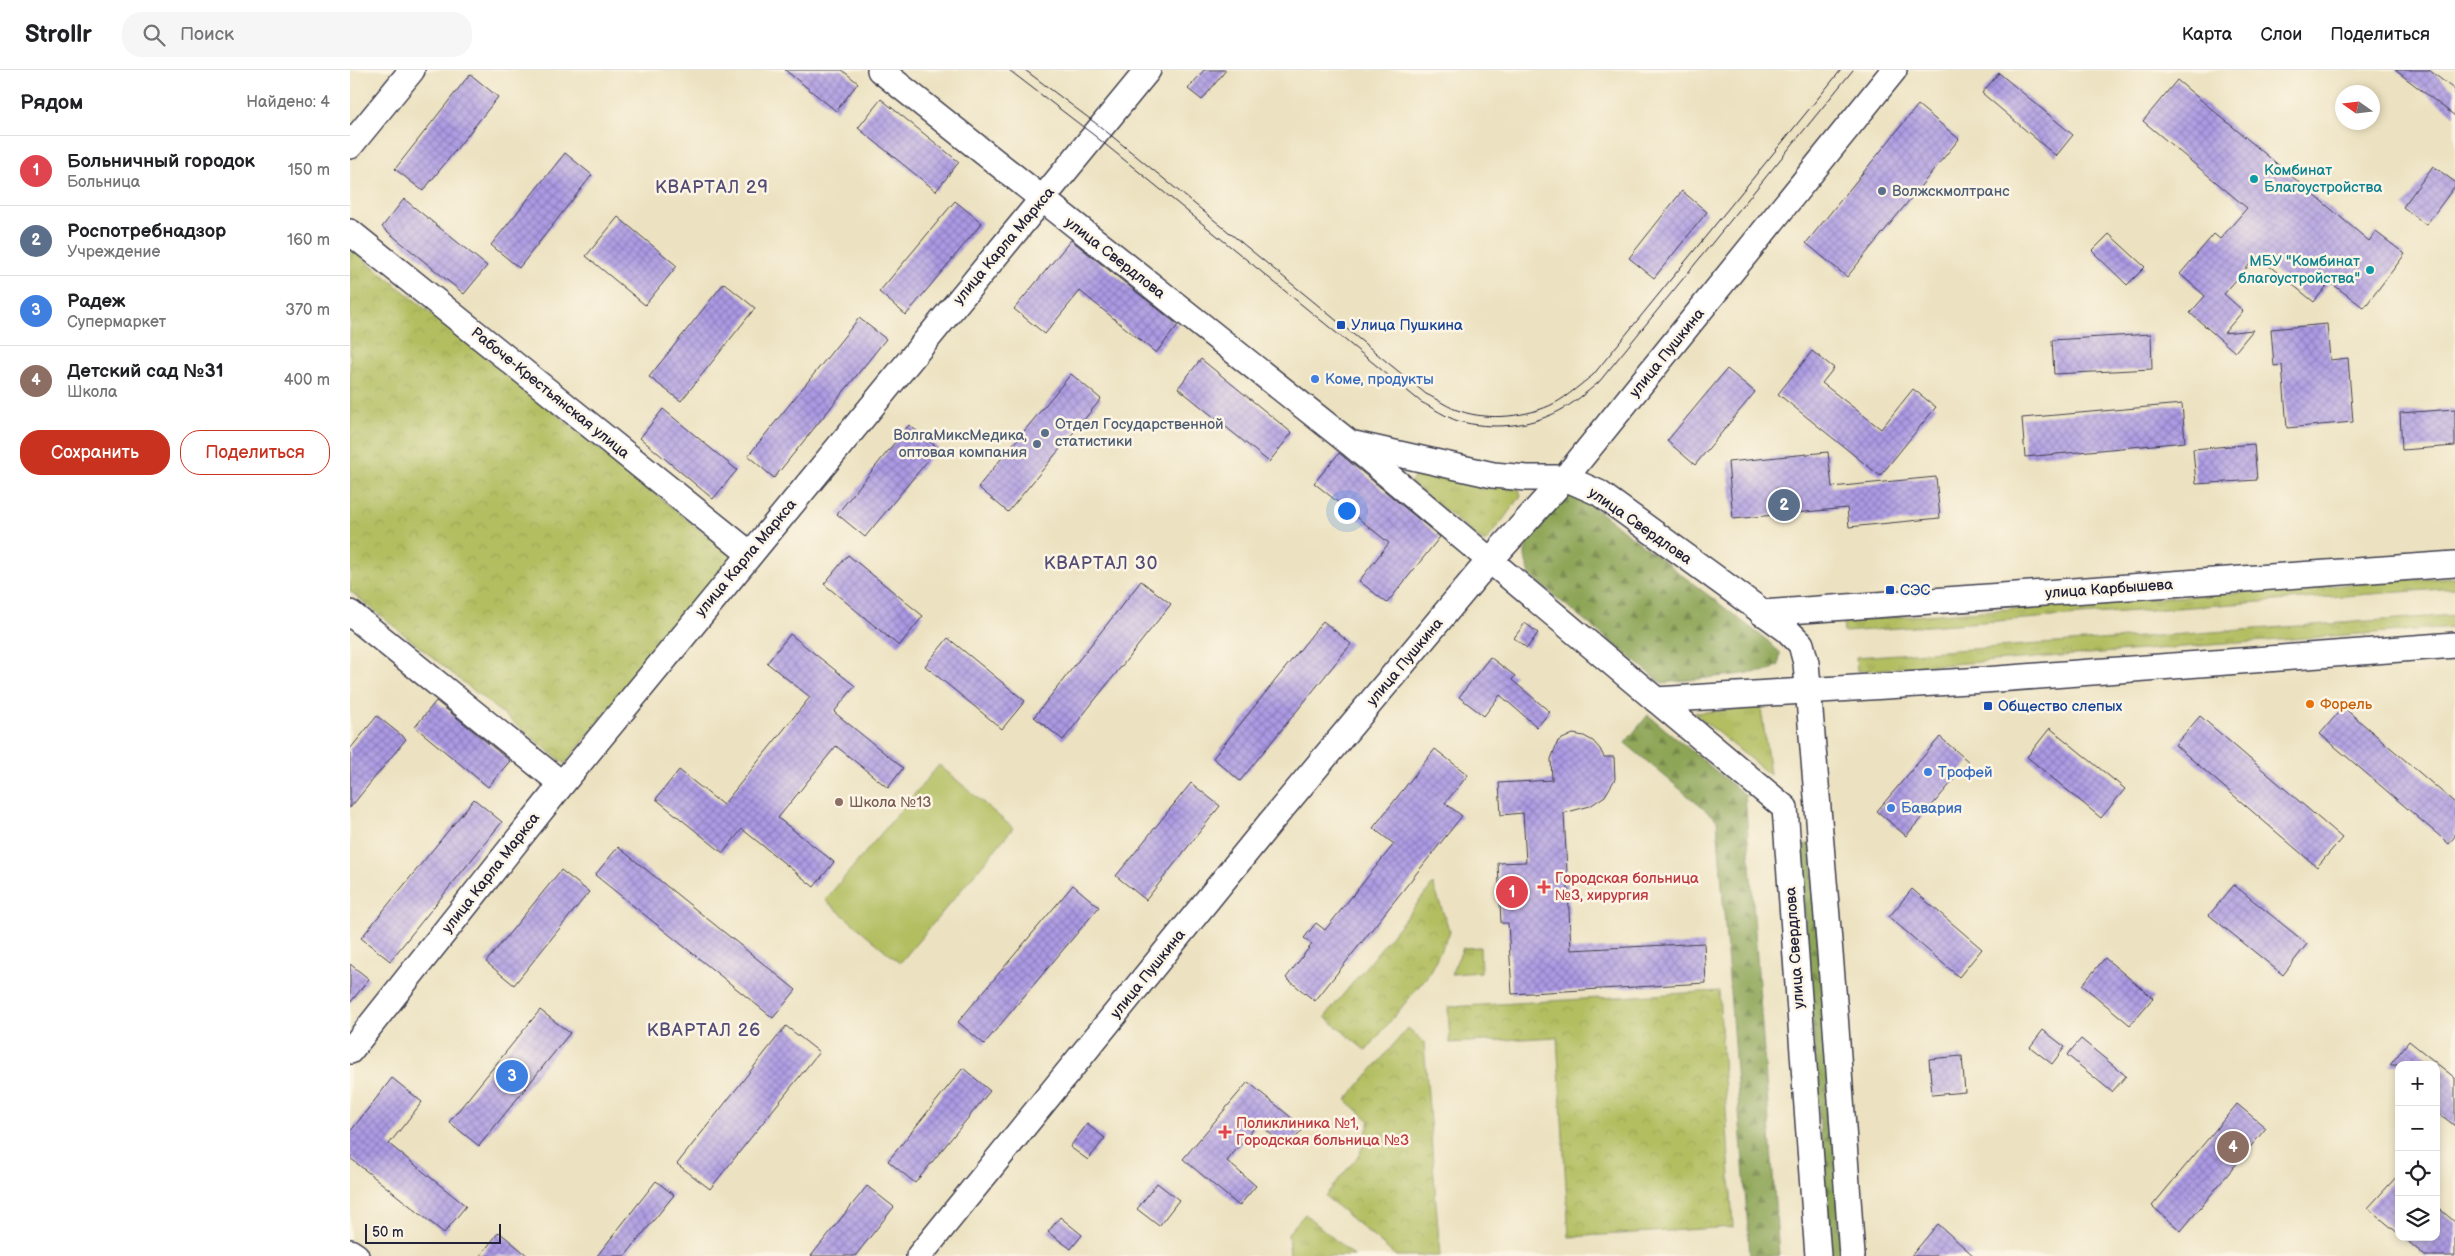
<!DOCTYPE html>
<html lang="ru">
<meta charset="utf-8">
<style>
body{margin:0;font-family:"Balsamiq Sans",sans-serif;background:#f6f6f6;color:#202124}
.controls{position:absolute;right:15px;bottom:15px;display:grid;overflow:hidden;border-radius:10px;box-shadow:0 2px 8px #0003}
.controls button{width:45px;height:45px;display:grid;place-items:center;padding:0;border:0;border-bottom:1px solid #e0e0e0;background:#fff;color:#202124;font:25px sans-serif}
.compass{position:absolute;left:1985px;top:15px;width:45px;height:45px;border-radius:50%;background:#fff;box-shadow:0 2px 8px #0003;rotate:284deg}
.scale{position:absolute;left:15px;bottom:12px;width:136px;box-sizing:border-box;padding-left:5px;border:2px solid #22223b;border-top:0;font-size:14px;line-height:18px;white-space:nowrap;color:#22223b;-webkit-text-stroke:4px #fcf5e5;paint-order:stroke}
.you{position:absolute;left:996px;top:440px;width:18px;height:18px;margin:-12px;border:4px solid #fff;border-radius:50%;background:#1a73e8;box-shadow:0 0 0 8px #1a73e833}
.badge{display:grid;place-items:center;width:32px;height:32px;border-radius:50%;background:#c8321e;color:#fff;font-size:16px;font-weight:700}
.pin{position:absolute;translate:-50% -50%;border:2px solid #fff;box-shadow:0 1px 5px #0006}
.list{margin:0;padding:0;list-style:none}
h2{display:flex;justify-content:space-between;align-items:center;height:65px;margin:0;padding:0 20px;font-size:21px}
h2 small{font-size:16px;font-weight:400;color:#757577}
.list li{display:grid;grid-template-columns:32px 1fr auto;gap:15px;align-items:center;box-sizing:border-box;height:70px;padding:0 20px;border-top:1px solid #e0e0e0}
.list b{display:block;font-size:19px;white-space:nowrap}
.list p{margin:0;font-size:16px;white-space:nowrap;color:#757577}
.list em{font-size:16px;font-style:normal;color:#757577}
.actions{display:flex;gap:10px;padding:15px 20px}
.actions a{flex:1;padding:11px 0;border:1px solid #c8321e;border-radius:20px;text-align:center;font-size:18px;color:#c8321e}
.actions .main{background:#c8321e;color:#fff}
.icon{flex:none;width:28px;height:28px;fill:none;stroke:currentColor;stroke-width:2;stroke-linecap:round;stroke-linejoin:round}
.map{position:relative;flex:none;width:2105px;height:1186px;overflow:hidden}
header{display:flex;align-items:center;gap:30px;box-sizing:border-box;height:70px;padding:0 25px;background:#fff;border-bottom:1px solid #e0e0e0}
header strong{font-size:24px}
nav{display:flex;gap:28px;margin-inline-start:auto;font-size:18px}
.search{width:350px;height:45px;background:#f6f6f6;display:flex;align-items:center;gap:12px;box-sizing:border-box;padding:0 18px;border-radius:20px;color:#757577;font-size:19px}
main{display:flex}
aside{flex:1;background:#fff}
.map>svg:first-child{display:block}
</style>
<header>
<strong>Strollr</strong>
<div class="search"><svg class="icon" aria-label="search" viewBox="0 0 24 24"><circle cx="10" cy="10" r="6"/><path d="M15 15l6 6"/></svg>Поиск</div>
<nav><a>Карта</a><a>Слои</a><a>Поделиться</a></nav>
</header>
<main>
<aside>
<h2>Рядом<small>Найдено: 4</small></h2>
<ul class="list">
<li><span class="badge" style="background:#e0444e">1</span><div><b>Больничный городок</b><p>Больница</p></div><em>150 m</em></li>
<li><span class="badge" style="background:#5c6f8a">2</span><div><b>Роспотребнадзор</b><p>Учреждение</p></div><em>160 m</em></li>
<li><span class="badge" style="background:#3f7fe0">3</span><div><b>Радеж</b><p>Супермаркет</p></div><em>370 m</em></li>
<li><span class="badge" style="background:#8d6e63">4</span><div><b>Детский сад №31</b><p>Школа</p></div><em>400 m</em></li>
</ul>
<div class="actions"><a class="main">Сохранить</a><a>Поделиться</a></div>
</aside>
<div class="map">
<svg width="2105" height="1186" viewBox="0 0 2105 1186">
<defs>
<pattern id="grass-tufts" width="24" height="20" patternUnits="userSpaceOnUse" patternTransform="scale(1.25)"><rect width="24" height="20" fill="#b2be60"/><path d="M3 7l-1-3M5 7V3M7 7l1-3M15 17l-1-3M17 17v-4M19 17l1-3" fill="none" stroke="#99a354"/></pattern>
<pattern id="forest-firs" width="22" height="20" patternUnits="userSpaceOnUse" patternTransform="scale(1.25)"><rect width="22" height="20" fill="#8da556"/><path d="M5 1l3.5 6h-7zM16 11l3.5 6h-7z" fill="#738648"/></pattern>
<pattern id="park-crowns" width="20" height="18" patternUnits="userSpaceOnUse" patternTransform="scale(1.25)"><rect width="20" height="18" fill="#b2be60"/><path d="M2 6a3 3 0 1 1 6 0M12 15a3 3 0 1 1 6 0" fill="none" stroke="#99a354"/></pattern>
<pattern id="building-cross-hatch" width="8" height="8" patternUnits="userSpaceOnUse" patternTransform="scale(1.25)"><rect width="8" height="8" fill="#ac9ae4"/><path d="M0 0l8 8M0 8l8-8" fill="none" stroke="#8c7dba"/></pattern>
</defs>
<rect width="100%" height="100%" fill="#fcf5e5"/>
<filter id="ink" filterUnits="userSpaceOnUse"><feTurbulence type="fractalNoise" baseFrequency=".02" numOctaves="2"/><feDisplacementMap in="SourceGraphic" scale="10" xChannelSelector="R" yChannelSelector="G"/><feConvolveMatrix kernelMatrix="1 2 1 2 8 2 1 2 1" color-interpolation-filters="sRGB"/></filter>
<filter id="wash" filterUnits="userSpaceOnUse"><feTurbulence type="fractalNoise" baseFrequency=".0096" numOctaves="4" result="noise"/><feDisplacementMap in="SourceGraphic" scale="20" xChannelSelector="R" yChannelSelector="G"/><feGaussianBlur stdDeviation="1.12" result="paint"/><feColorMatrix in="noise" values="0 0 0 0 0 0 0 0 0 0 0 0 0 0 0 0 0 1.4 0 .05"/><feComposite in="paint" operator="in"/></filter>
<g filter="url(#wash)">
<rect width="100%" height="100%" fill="#ece2c1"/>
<!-- grass -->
<g fill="url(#grass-tufts)" stroke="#6a704e">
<path d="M1071 399 1169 419 1171 426 1135 473 1060 412Z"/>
<path d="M2105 507V518L1494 562 1493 551Z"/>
<path d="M2105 545V557L1507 601 1506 587Z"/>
<path d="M1411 637 1420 705 1344 643Z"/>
<path d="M1130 877 1131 902 1101 904 1113 878Z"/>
<path d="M955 1144 1004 1186H940L938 1163Z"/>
</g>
<!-- forest -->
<g fill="url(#forest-firs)" stroke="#586448">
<path d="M1219 426 1234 430 1418 571 1430 583 1429 595 1419 601 1312 613 1181 507C1179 500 1175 491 1175 484 1178 457 1198 439 1219 426Z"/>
<path d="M1298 645 1395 725 1429 1186H1400L1367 750 1275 673Z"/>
<path d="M1461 773 1492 1186H1479L1450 777Z"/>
</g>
<!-- park -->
<g fill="url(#park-crowns)" stroke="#6a704e">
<path d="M0 178 382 486 215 694 0 521Z"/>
<path d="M1083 814 1100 862 1078 905 1016 981 975 947Z"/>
<path d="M1369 921 1383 1157 1219 1167 1207 967 1100 973 1098 937Z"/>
<path d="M1058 958 1074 972 1090 1186H1046L975 1126 1010 1084 1020 1051 996 1030Z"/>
</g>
<!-- pitch -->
<path fill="#b2be60" stroke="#6a704e" d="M589 695 663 758 550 893 475 830Z"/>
<g id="blocks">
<!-- building -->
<g fill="url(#building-cross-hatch)">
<path d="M435 0H492L508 13 486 41Z"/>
<path d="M854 0H876L852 30 838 19Z"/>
<path d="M2045 0H2079L2105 20V46Z"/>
<path d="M1649 3 1723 65 1706 86 1632 23Z"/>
<path d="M120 4 148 27 73 121 45 99Z"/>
<path d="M1827 10 2019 171 2026 162 2055 184 2014 238 1980 212 1964 232 1907 186 1874 224 1893 241 1874 263 1903 260 1885 282 1840 243 1855 226 1830 204 1864 164 1870 169 1897 138 1793 51Z"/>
<path d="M531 29 609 92 586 121 508 58Z"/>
<path d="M1568 35 1609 69 1497 207 1456 173Z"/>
<path d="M215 83 242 105 169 198 141 175Z"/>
<path d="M2083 96 2105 112V116L2076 155 2053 137Z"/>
<path d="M1332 121 1357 142 1304 208 1279 188Z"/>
<path d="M54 129 137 196 114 224 32 157Z"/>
<path d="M605 131 632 153 556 245 529 222Z"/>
<path d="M268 147 327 196 295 235 236 186Z"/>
<path d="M1759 164 1795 197 1777 215 1742 181Z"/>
<path d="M721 170 828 255 806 283 730 221 695 264 664 239Z"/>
<path d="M374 213 405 238 331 331 299 307Z"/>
<path d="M509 248 536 269 424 408 398 386Z"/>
<path d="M1977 254 1980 290 1998 288 2003 352 1937 358 1932 295 1924 296 1921 259Z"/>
<path d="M1801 264 1802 299 1704 304 1702 270Z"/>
<path d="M1462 281 1484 298 1472 313 1531 359 1563 319 1586 337 1530 406 1428 324Z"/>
<path d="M851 289 942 363 919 392 828 318Z"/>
<path d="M1377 299 1405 322 1345 395 1317 371Z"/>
<path d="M721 304 751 329 658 442 628 417Z"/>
<path d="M1832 334 1835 372 1675 387 1672 348Z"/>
<path d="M313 339 387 400 363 429 290 368Z"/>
<path d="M2105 339V376L2052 380 2050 343Z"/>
<path d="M559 355 588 378 515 467 487 444Z"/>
<path d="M1904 374 1907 410 1846 414 1843 379Z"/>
<path d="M1478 382 1482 417 1586 407 1590 448 1499 457 1497 438 1383 449 1378 392Z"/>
<path d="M989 383 1090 467 1037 533 1009 511 1039 473 964 413Z"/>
<path d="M498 485 573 546 549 576 474 514Z"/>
<path d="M791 511 821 534 713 670 684 647Z"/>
<path d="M973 551 1001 574 890 711 863 688Z"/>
<path d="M1175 553 1188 563 1177 578 1164 568Z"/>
<path d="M440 564 505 616 484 642 553 698 538 718 486 676 428 748 484 792 464 817 392 759 373 783 306 729 329 700 373 735 460 627 417 593Z"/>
<path d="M598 568 675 631 652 659 575 596Z"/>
<path d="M1140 587 1165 606 1162 610 1200 642 1187 657 1150 625 1134 646 1109 627Z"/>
<path d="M86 631 160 691 138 717 65 657Z"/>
<path d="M1993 637 2105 733V766L2099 774 1970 664Z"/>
<path d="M27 646 56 669 0 738V679Z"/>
<path d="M1850 646 1992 768 1967 797 1825 675Z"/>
<path d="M1700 658 1775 719 1751 748 1677 687Z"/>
<path d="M1223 664 1234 666 1243 671 1250 679 1254 687H1264L1265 709 1255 726 1240 736 1214 743 1221 880 1354 873 1356 913 1162 924 1158 853H1151L1148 793 1176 792 1173 743 1151 745 1149 713 1202 710 1201 689 1208 671Z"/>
<path d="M1590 667 1619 692 1556 766 1527 741Z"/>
<path d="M1085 679 1118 705 1095 733 1112 746 965 931 936 908 962 874 954 868 966 853 975 860 1044 774 1023 758Z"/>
<path d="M841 713 870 736 796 830 766 806Z"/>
<path d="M124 729 152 752 40 891 11 868Z"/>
<path d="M268 777 446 920 423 948 245 805Z"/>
<path d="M211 800 239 822 164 915 136 892Z"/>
<path d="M723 815 749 837 634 974 608 952Z"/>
<path d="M1884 815 1957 874 1933 905 1859 845Z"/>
<path d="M1562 819 1632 879 1609 907 1539 847Z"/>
<path d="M1755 888 1803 928 1780 955 1732 915Z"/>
<path d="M0 894 19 909 0 933Z"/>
<path d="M190 940 220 963 129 1076 99 1052Z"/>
<path d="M436 956 469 982 360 1119 327 1094Z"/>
<path d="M1693 960 1715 977 1702 994 1680 977Z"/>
<path d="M1731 969 1776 1006 1762 1022 1717 985Z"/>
<path d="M2059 971 2105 1008V1056L2086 1041V995H2040Z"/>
<path d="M1612 986 1615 1022 1582 1025 1579 989Z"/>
<path d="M613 998 640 1021 565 1113 538 1091Z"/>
<path d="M42 1008 72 1032 39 1074 116 1136 94 1163 0 1088V1062Z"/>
<path d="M898 1012 954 1058 937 1078 908 1053 877 1091 906 1116 889 1136 833 1089Z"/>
<path d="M1887 1034 1916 1058 1831 1161 1802 1136Z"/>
<path d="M737 1054 755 1068 738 1090 720 1077Z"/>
<path d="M2049 1104V1164L2018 1138Z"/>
<path d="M306 1111 324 1125 275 1186H247Z"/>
<path d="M807 1113 829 1130 809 1156 787 1139Z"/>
<path d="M517 1116 544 1137 505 1186H461Z"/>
<path d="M2086 1136 2105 1152V1186H2075L2053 1167H2086Z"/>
<path d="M710 1147 732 1165 721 1179 698 1162Z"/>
<path d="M1588 1154 1624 1186H1561Z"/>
<path d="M149 1162 178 1186H130Z"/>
</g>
</g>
</g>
<g filter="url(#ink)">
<use href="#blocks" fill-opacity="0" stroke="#403f4f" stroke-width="1"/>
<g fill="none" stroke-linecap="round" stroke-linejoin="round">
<!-- minor casing -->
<g stroke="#403f4f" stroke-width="28">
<g id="minor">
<path d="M530 0 1001 374 1435 738 1468 1186"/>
<path d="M0 76 62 0"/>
<path d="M0 162 400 484"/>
<path d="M1004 374 1143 405 1177 408H1215L1249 423 1437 560 1451 574 1456 593 1485 944 1502 1186"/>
<path d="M0 543 212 714"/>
<path d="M1412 543 2105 494"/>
<path d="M1306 630 1634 610 2105 575"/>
<path d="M0 981 212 714 798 0"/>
<path d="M0 1182 6 1186"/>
<path d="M569 1186 919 754 1127 505 1215 408 1544 0"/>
</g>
</g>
<!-- minor -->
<use href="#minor" stroke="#fff" stroke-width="25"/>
<!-- tram -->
<g stroke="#22223b" stroke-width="1">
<path d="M659 0 745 66 1071 332C1083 338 1096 347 1108 351 1141 360 1179 357 1209 341 1223 334 1237 322 1249 312L1503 0"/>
<path d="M675 0 752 58 1076 324C1087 329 1099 338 1110 341 1139 351 1178 347 1205 333 1218 326 1231 314 1243 305L1491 0"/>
</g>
</g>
</g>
<!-- markers -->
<g fill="#0f9aa8" stroke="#fcf5e5" stroke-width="2">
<circle cx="1904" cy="109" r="5"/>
<circle cx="2020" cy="200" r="5"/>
</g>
<g fill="#5c6f8a" stroke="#fcf5e5" stroke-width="2">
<circle cx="1532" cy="121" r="5"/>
<circle cx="695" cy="363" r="5"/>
<circle cx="687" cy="374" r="5"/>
</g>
<g fill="#1a4fb4" stroke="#fcf5e5" stroke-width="2">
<rect x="986" y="250" width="10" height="10" rx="2.5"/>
<rect x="1535" y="515" width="10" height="10" rx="2.5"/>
<rect x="1633" y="631" width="10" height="10" rx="2.5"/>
</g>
<g fill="#3f7fe0" stroke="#fcf5e5" stroke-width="2">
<circle cx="965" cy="309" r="5"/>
<circle cx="1578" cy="702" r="5"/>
<circle cx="1541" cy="738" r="5"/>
</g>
<circle fill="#e8710a" stroke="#fcf5e5" stroke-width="2" cx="1960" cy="634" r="5"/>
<circle fill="#8d6e63" stroke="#fcf5e5" stroke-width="2" cx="489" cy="732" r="5"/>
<g fill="#e0444e" stroke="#fcf5e5" stroke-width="2">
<path d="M1191.5 809.5h5v5h5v5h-5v5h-5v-5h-5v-5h5z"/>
<path d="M872.5 1054.5h5v5h5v5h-5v5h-5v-5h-5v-5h5z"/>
</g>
<g text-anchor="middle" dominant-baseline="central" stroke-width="5" stroke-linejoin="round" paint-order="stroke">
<!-- culture labels -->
<g font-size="15" fill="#0d838f" stroke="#fcf5e5" text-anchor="start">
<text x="1914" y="100">Комбинат<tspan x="1914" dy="17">Благоустройства</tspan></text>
<text x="2010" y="191" text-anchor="end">МБУ "Комбинат<tspan x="2010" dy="17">благоустройства"</tspan></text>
</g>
<!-- service labels -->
<g font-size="15" fill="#4e5e75" stroke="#fcf5e5" text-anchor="start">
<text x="1542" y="121">Волжскмолтранс</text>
<text x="705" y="354">Отдел Государственной<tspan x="705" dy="17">статистики</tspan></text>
<text x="677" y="365" text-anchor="end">ВолгаМиксМедика,<tspan x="677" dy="17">оптовая компания</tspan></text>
</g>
<!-- street labels -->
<g font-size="15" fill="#22223b" stroke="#fcf5e5">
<text transform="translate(654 176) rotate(-50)">улица Карла Маркса</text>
<text transform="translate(765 188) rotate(38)">улица Свердлова</text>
<text transform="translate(1317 283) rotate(-51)">улица Пушкина</text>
<text transform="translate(200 323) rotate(39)">Рабоче-Крестьянская улица</text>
<text transform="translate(1290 456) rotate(35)">улица Свердлова</text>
<text transform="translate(396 488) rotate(-50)">улица Карла Маркса</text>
<text transform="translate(1759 519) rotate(-4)">улица Карбышева</text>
<text transform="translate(1055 592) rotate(-50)">улица Пушкина</text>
<text transform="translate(141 803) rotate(-52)">улица Карла Маркса</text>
<text transform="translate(1445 878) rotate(-94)">улица Свердлова</text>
<text transform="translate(798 904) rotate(-51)">улица Пушкина</text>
</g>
<!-- transit labels -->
<g font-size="15" fill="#164399" stroke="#fcf5e5" text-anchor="start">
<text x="1001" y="255">Улица Пушкина</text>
<text x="1550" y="520">СЭС</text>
<text x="1648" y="636">Общество слепых</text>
</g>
<!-- shop labels -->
<g font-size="15" fill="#366cbe" stroke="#fcf5e5" text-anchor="start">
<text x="975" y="309">Коме, продукты</text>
<text x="1588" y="702">Трофей</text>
<text x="1551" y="738">Бавария</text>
</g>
<!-- food labels -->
<g font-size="15" fill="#c56008" stroke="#fcf5e5" text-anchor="start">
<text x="1970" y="634">Форель</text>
</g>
<!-- education labels -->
<g font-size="15" fill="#785e54" stroke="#fcf5e5" text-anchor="start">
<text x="499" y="732">Школа №13</text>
</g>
<!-- health labels -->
<g font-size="15" fill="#be3a42" stroke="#fcf5e5" text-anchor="start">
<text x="1205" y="808">Городская больница<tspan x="1205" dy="17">№3, хирургия</tspan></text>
<text x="886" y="1053">Поликлиника №1,<tspan x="886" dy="17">Городская больница №3</tspan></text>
</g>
<!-- quarter labels -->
<g font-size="18" letter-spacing="1" fill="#524c76" stroke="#fcf5e5">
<text x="362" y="117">КВАРТАЛ 29</text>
<text x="751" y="493">КВАРТАЛ 30</text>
<text x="354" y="960">КВАРТАЛ 26</text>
</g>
</g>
</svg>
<div class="controls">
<button>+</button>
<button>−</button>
<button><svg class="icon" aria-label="locate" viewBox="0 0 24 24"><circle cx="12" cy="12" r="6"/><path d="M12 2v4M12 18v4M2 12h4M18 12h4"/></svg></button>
<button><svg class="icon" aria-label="layers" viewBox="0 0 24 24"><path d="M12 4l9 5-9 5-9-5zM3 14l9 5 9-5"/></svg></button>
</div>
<svg class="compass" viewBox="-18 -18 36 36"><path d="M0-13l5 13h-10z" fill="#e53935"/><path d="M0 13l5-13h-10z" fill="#757577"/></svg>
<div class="scale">50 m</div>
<div class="you"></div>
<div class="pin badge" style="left:1162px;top:822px;background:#e0444e">1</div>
<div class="pin badge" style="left:1434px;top:435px;background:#5c6f8a">2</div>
<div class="pin badge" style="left:162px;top:1006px;background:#3f7fe0">3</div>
<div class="pin badge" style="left:1883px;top:1077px;background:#8d6e63">4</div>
</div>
</main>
